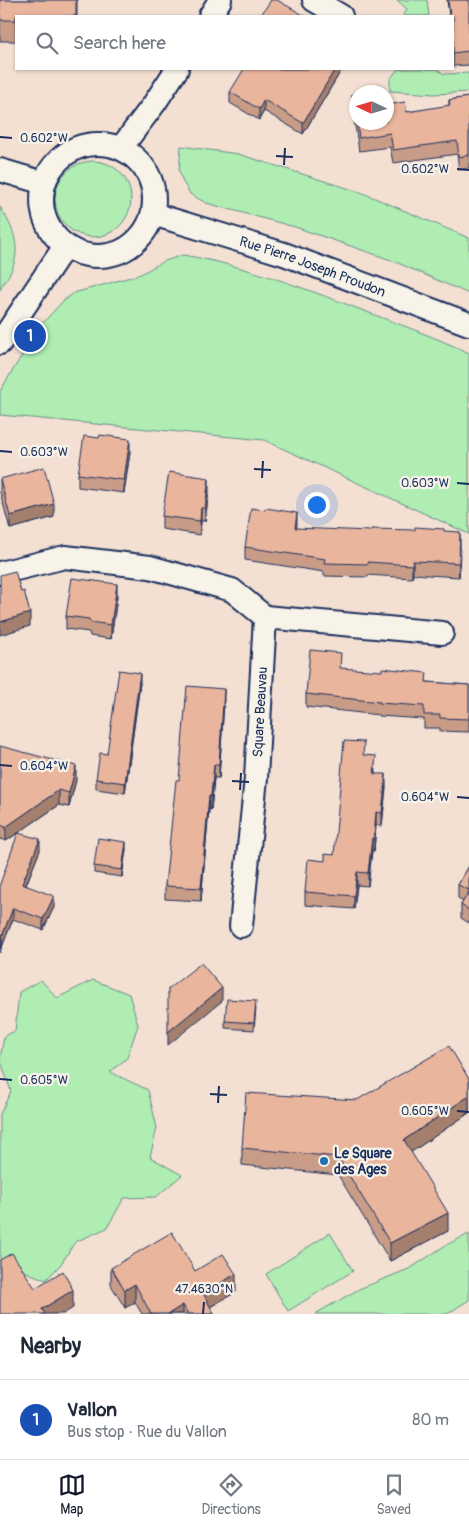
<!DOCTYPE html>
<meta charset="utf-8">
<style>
body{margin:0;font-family:Pangolin,sans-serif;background:#f2f2f3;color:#1f2937}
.compass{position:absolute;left:349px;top:85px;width:45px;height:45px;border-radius:50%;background:#fff;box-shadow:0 1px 4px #0004;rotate:274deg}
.you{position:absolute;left:316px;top:504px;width:18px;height:18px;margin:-12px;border:4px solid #fff;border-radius:50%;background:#1a73e8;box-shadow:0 0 0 8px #1a73e833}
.badge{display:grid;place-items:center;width:32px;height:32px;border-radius:50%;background:#111827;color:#fff;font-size:16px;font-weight:700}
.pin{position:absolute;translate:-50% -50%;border:2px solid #fff;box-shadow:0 1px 5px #0006}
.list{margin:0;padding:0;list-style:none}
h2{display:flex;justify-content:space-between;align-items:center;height:65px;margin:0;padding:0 20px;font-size:21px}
h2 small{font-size:16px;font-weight:400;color:#747a83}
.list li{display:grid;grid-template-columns:32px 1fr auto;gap:15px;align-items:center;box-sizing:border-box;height:80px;padding:0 20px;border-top:1px solid #e0e1e3}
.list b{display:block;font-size:19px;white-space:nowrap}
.list p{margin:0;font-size:16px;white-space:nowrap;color:#747a83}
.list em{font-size:16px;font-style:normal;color:#747a83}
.icon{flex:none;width:28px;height:28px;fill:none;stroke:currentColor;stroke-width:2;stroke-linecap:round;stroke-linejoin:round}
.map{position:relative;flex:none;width:469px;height:1314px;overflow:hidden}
.search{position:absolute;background:#fff;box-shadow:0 1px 4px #0004;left:15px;right:15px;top:15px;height:55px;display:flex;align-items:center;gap:12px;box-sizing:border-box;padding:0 18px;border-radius:0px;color:#747a83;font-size:19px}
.sheet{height:145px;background:#fff}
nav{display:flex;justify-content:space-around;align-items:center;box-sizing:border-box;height:70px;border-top:1px solid #e0e1e3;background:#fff;font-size:14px;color:#747a83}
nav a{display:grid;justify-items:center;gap:2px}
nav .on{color:#111827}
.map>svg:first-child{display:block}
</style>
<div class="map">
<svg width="469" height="1314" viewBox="0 0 469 1314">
<rect width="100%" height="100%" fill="#f3e0d2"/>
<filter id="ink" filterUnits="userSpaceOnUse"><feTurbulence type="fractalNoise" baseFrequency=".02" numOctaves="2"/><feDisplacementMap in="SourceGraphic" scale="10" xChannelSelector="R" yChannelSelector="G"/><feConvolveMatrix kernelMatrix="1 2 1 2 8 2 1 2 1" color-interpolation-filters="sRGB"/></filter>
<g filter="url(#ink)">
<!-- green -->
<g fill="#afedb3" stroke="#658e88">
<path d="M397 0H427L429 16H403L407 9Z"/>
<path d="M398 69H437L444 74 469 73V92L434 94 390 91V79Z"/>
<path d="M181 146 238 154 363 193 469 238V294L391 260 295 227 206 203 190 194 183 182 179 171Z"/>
<circle cx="93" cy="199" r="38"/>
<path d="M0 207C13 227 23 249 10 273 7 279 2 284 0 290Z"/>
<path d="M183 255C243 265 301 287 359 309 396 323 433 336 469 353V534L264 440 0 415V391L40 326 63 301 74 293 141 274 162 262Z"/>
<path d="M41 980 57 998 93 980 129 994 138 1025 127 1058 110 1072 148 1090 157 1128 150 1157 182 1175 156 1197 124 1198 107 1228 75 1242 61 1264 46 1280 6 1264 0 1267V1114L11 1091 0 1059 4 1036 15 1031 19 992Z"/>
<path d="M330 1233 353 1271 288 1311 266 1274Z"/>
<path d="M469 1234V1300L447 1314H315L359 1289 411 1268 446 1245Z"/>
</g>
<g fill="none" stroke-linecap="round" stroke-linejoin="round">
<!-- minor casing -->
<g stroke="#1b2f5e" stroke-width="26">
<g id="minor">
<path d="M314 0 341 16"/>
<path d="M210 16 220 0"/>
<circle cx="98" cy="200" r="56"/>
<path d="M121 148 154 104 177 69"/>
<path d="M0 170 44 183"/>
<path id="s1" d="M153 214 284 254 469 324"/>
<path d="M0 343 65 246"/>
<path d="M0 573 65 557 150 567 232 590 265 617 442 633"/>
<path id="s2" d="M241 926 256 778 265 617"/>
</g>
</g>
<!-- minor -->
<use href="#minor" stroke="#f7f3e8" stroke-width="22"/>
</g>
<!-- wall -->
<g fill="#c99c87" stroke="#1b2f5e">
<path d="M0 0H77V16H16V41H0Z"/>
<path d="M447 0H469V65L453 66V16H449Z"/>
<path d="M342 69 303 134 264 111 259 120 230 103V92Z"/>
<path d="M352 94 356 122 407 112 449 106V100L469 97V168L459 170 457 154 393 163 390 147 359 151 352 107Z"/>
<path d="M130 452 124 493 78 487V474Z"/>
<path d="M0 479 54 517 10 529 0 492Z"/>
<path d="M209 491 205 521H201L200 535 162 529V516Z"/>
<path d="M371 531H444L460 546 459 577 413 574 412 578 368 575V577L324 576V572L245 560V547Z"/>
<path d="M117 597 111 639 90 636 89 632 66 629V616Z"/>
<path d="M341 669 427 682 469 685V732L440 731V728H424V719L379 716V715L306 707V694Z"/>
<path d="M140 683 125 793 96 789V779Z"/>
<path d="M224 702 219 778H214L211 810 209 809 201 901 165 899V886L179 780Z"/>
<path d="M0 748 76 780 69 807 59 805 6 841 0 839Z"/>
<path d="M364 756 376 769 375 774 386 787 382 826 376 825 374 851H372L368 886 357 885 354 909 305 905V892L334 855Z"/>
<path d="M126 849 122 877 94 873V866Z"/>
<path d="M40 850 26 885 54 907 43 930 13 919 2 947H1V949L0 884Z"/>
<path d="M469 866V923L461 918V905L463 901 458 898V885Z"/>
<path d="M256 1008 254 1030 225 1028V1021Z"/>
<path d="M469 1079V1113L411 1152 448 1231 390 1261 338 1175 242 1165V1148L357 1100Z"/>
<path d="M111 1268 195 1271 236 1292 210 1307 214 1314H142L135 1302 125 1308 111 1285Z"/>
</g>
<!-- shaded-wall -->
<g fill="#a47f6e" stroke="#1b2f5e">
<path d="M335 69H342L303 134V123Z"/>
<path d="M264 100V111L259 120V109Z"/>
<path d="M130 439V452L124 493V480Z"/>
<path d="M209 478V491L205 521V508Z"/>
<path d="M54 504V517L10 529V516Z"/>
<path d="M201 508V521L200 535V521Z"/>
<path d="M297 513V526L295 541V528Z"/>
<path d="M460 532V546L459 577V563Z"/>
<path d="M413 561V574L412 578V565Z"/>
<path d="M117 584V597L111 639V625Z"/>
<path d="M30 613V626L0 635V622Z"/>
<path d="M140 673V683L125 793V783Z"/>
<path d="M224 689V702L219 778V765Z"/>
<path d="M214 765V778L211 810V796Z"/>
<path d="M76 766V780L69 807V793Z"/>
<path d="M386 774V787L382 826V813Z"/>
<path d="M59 790V805L6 841V827Z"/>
<path d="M209 796V809L201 901V888Z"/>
<path d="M376 812V825L374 851V838Z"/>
<path d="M372 838V851L368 886V873Z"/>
<path d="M40 839V850L22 895V884Z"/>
<path d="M126 842V849L122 877V870Z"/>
<path d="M357 872V885L354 909V896Z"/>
<path d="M54 896V907L43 930V919Z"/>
<path d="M13 908V919L2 947V936Z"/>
<path d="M1 936V949L0 953V940Z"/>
<path d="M222 988V1001L168 1045V1032Z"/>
<path d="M469 1096V1113L404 1157V1140Z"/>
<path d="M448 1213V1231L390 1261V1243Z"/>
<path d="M236 1274V1292L203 1311V1293Z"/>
<path d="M135 1284V1302L125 1308V1290Z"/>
<path d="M73 1290V1308L63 1314H42V1309Z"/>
<path d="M183 1305V1314H168Z"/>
</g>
<!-- building -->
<g fill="#eab59d" stroke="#1b2f5e">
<path d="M0 0H76V16H16V20H0Z"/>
<path d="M271 0H277L305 16H263L261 15Z"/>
<path d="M448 0H469V51L453 53V16H450Z"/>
<path d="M244 69H335L303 123 264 100 259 109 230 92Z"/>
<path d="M383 90V92H362Z"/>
<path d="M356 93V122L352 94Z"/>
<path d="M469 97V155L459 157 457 141 393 150 390 133 359 138 357 122H386V105L405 102 407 112 450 105 449 100Z"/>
<path d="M100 435 130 439 124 480 78 474 84 436 99 438Z"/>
<path d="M44 467 54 504 10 516 0 479Z"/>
<path d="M169 472 209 478 205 508H201L200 521 162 516Z"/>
<path d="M251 508 265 510 266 508 297 513 295 528 371 531V529L415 530V527L444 529V531L460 532 459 563 413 561 412 565 368 562V564L324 563 325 559 245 547Z"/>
<path d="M15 571 21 592 24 591 30 613 0 622V575Z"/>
<path d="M72 578 117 584 111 625 90 622 89 619 66 616Z"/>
<path d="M310 650 341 653 340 668 382 671V668L427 673 426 682 469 685V719L440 718V715H424V706L379 703 380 702 306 694Z"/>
<path d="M119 670 140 673 125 783 96 779 100 753 107 754Z"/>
<path d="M187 686 224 689 219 765H214L211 796H209L201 888 165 886 176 780H179Z"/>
<path d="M344 741 364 742 363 755 376 756 374 774H386L382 813 376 812 374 838H372L368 873 357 872 354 896 305 892 308 859 325 861V854L334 855Z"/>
<path d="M0 746 76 766 69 793 59 790 6 827 0 825Z"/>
<path d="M18 833 40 839 22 884 54 896 43 919 13 908 2 936H0V884Z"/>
<path d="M98 838 126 842 122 870 94 866Z"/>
<path d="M469 866V890L458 885Z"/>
<path d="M469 892V910L461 905Z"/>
<path d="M201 963 222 988 168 1032V989Z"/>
<path d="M227 999 256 1001 254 1023 225 1021Z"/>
<path d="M449 1046 469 1079V1096L404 1140 448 1213 390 1243 338 1157 242 1148 246 1093 357 1100Z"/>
<path d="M172 1232 195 1271 223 1254 236 1274 203 1293 214 1314H188L183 1305 168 1314H151L135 1284 125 1290 111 1268Z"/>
<path d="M12 1253 35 1288 63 1271 73 1290 42 1309 45 1314H0V1260Z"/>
</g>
</g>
<!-- ticks -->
<path fill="none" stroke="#1b2f5e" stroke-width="2" d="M0 137 12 138M276 156 293 157M284 165 285 148M457 169 469 170M0 451 12 452M254 469 271 470M262 478 263 461M457 483 469 484M0 765 12 766M232 781 249 782M240 790 241 773M457 797 469 798M0 1079 12 1080M210 1094 227 1095M218 1103 219 1086M457 1111 469 1112M203 1314 204 1302"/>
<!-- markers -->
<circle fill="#1f6fb2" stroke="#f7f3e8" stroke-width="2" cx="324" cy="1161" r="5"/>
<g text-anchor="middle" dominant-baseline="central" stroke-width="4.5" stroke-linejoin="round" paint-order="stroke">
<!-- street labels -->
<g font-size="14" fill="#1b2f5e" stroke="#f7f3e8">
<text stroke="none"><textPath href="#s1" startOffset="168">Rue Pierre Joseph Proudon</textPath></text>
<text stroke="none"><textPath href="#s2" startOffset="215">Square Beauvau</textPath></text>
</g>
<!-- poi labels -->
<g font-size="14" font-weight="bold" fill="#1b2f5e" stroke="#f7f3e8" text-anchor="start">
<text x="334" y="1153">Le Square<tspan x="334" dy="16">des Ages</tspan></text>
</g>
</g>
<g font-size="12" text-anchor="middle" fill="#1b2f5e" stroke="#f7f3e8" stroke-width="4.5" stroke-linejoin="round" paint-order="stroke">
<text x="44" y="142">0.602°W</text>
<text x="425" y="173">0.602°W</text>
<text x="44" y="456">0.603°W</text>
<text x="425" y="487">0.603°W</text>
<text x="44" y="770">0.604°W</text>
<text x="425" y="801">0.604°W</text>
<text x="44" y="1084">0.605°W</text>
<text x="425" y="1115">0.605°W</text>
<text x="204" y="1293">47.4630°N</text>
</g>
</svg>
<svg class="compass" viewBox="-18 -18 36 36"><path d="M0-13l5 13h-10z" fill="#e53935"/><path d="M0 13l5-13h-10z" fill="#747a83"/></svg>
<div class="you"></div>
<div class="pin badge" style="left:30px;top:336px;background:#1a4fb4">1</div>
<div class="search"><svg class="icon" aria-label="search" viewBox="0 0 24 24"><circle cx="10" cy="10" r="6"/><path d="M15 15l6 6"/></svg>Search here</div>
</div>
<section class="sheet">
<h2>Nearby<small></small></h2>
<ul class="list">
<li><span class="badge" style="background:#1a4fb4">1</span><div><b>Vallon</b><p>Bus stop · Rue du Vallon</p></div><em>80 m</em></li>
</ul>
</section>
<nav>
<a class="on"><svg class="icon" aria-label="map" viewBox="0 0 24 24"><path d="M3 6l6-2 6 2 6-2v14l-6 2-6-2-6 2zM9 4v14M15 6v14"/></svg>Map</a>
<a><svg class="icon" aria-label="directions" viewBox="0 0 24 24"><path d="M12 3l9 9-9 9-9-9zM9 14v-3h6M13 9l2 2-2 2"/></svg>Directions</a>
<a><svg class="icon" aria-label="saved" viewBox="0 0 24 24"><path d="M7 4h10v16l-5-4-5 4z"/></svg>Saved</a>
</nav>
